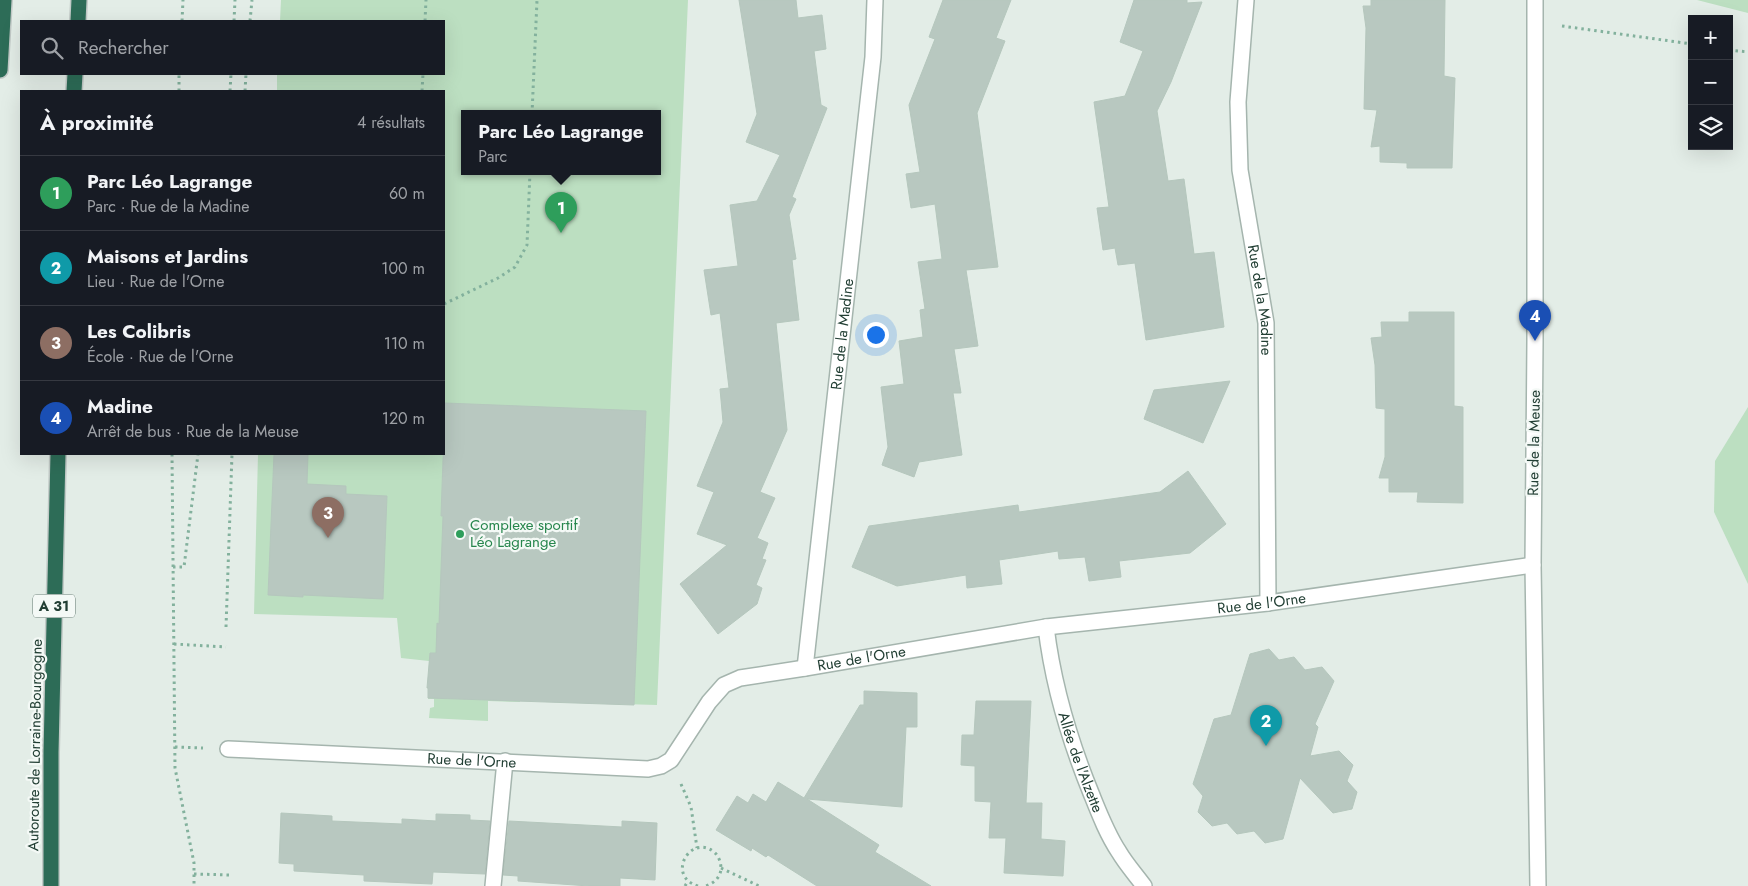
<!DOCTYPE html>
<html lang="fr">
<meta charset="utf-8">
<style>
body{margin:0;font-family:Jost,sans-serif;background:#242831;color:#f1f3f6}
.controls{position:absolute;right:15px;top:15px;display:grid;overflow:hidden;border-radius:0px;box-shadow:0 5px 20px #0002}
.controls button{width:45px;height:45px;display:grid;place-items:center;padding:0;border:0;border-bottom:1px solid #363941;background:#171b24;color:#f1f3f6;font:25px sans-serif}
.you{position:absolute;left:875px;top:334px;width:18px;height:18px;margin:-12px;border:4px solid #fff;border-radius:50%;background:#1a73e8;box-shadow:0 0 0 8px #1a73e833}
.badge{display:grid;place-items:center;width:32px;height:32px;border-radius:50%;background:#8c9099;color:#fff;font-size:16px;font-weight:700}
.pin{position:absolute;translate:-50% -41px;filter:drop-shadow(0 1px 2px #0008)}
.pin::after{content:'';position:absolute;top:26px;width:18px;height:15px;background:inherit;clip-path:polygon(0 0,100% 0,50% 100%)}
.popup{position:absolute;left:461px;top:110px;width:200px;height:65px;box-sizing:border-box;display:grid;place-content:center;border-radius:0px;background:#171b24;filter:drop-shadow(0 1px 4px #0005);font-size:16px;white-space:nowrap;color:#9ea1a6}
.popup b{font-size:19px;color:#f1f3f6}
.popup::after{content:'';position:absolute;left:50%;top:100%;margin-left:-10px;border:10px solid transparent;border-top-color:#171b24}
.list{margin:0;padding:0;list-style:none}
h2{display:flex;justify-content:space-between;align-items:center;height:65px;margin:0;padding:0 20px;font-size:21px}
h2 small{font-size:16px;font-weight:400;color:#9ea1a6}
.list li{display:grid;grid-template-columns:32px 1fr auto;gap:15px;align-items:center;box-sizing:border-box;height:75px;padding:0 20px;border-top:1px solid #363941}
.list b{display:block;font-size:19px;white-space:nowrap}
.list p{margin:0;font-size:16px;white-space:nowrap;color:#9ea1a6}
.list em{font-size:16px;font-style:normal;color:#9ea1a6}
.icon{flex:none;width:28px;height:28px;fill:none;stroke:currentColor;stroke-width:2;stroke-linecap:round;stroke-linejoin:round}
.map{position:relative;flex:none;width:1748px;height:886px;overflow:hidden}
.search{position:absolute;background:#171b24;box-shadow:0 5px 20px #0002;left:20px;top:20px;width:425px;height:55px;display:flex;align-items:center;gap:12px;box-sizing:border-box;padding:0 18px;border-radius:0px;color:#9ea1a6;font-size:19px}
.panel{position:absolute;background:#171b24;box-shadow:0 5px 20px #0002;left:20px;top:90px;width:425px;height:365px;border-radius:0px}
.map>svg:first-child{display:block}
</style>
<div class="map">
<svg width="1748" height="886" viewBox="0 0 1748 886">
<rect width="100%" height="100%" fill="#e3ede7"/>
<!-- green -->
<g fill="#bcdfc1" fill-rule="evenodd">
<path d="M281 0H688L657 705 554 702 521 691 520 702 488 701V721L429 718 430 708 434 707V699H428L429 661 401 658 397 618 254 614 258 454H444V91H277V74H444V21H280ZM465 114H657V172H465Z"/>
<path d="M1697 0H1748V13Z"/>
<path d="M1748 407V584L1714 512 1715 461Z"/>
</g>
<!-- building -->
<g fill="#b8c8c0" stroke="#b5c7bd">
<path d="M739 0H796L798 18 822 15 826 49 814 51 821 105 827 108 792 197 796 199 789 215 796 259 792 260 799 320 776 323 787 430 760 492 775 498 757 538 768 543 762 559 766 560 756 585 762 588 757 604 718 634 680 584 727 545 697 534 714 492 697 486 723 422 720 389 729 388 720 313 711 315 704 270 738 266 730 205 757 201 780 155 746 142 757 114Z"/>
<path d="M943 0H1011L996 38 1005 41 977 113 998 267 966 270 978 346 954 349 961 393H953L962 455 919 462 914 477 882 465 888 447 881 387 904 384 899 341 923 337 920 310 925 309 918 262 942 259 935 204 911 208 906 174 920 172 909 105 935 39 929 37Z"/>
<path d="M1134 0H1187V3L1202 2 1171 82 1157 111 1168 181 1184 179 1194 254 1214 252 1224 327 1146 340 1135 263 1118 265 1115 248 1103 250 1097 208 1109 207 1094 102 1125 96 1143 51 1120 42Z"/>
<path d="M1371 0H1445L1444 76 1455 78 1452 168H1407V163L1380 162V146L1371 147 1377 110 1364 109 1366 28 1363 6H1371Z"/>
<path d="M1409 312H1454V406L1463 407V503L1417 502 1418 492H1389V478H1379L1385 457V409L1376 408 1375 365 1371 338 1382 337 1381 322H1409Z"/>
<path d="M1230 381 1203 443 1144 419 1154 390Z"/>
<path d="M445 403 646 411 634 705 428 698V688H427L430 653H436L437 623 439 624 443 516H441Z"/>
<path d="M274 454H308L307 484 346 486V494L387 496 383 599 303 595V597L268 595Z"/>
<path d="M1188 471 1226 524 1190 553 1119 561 1121 577 1089 581 1085 557 1059 559 1058 551 999 560 1002 584 967 588 966 575 897 586 852 567 869 526 1018 505 1019 512 1160 492Z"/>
<path d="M1269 649 1279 660 1294 657 1305 670 1322 667 1334 681 1315 724 1318 727 1310 756 1339 751 1353 765 1347 781 1357 792 1352 809 1333 813 1300 778 1283 839 1265 843 1254 831 1237 834 1227 823 1212 826 1198 812 1203 796 1193 784 1214 719 1231 715 1250 654Z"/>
<path d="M864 691 917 693V727H906L902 807 807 799 879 845 875 852 931 886H817L768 855 766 857 752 848 751 851 716 830 737 796 748 803 753 794 766 802 778 782 804 798 860 705H864Z"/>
<path d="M976 701H1031L1026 803H1042L1041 839 1065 841 1063 876 1004 873 1006 838H989L991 802 975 801V766L961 765 962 735H974Z"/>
<path d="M281 813 332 816V821L402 824V819L436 821V814L470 815V820L490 821 485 874 433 872 432 884 364 881V875L294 871V864L279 863Z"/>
<path d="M509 821 622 827V821L657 823 655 880 620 878V886H589L518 881V876L503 875Z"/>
</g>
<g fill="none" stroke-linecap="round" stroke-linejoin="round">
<!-- minor casing -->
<g stroke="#a5b5ae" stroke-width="18">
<g id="minor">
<path id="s1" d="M1246 0 1238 102 1240 170 1266 323 1268 603"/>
<path d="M1535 0V341L1533 565 1538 886"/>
<path id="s2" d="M1046 627C1053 685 1069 739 1091 793 1099 813 1107 834 1119 852 1126 864 1136 875 1144 886"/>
<path id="s3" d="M805 668 873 57 875 0"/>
<path id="s4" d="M228 749 648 769 661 766 671 760 709 702 724 685 740 678 805 668 1046 627 1268 603 1533 565"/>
<path d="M493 886 505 761"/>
</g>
</g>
<!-- highway casing -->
<g stroke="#c1c9c6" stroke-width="18">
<g id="highway">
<path d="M78 21 79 0"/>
<path d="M0 70 4 0"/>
<path d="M74 91 75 74"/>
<path d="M51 886V752L58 454"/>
</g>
</g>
<!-- path -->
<g stroke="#83b19d" stroke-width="3" stroke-dasharray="2.5 4" stroke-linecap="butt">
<path d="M182 21 183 0"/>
<path d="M234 21 235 0"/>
<path d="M250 21 252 0"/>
<path d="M425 21 426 0"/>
<path d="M1562 26 1692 44"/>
<path d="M1729 50 1748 52"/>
<path d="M179 91V74"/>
<path d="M230 91 231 74"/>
<path d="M245 91 246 74"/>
<path d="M422 91 423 74"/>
<path d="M532 114 537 0"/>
<path d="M444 304 498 278 515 267 527 245 530 172"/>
<path d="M172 454 175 768 194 863V886"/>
<path d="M173 567H184L198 454"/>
<path d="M226 627 232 454"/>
<path d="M174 644 226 647"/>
<path d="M175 747 203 748"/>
<path d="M681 784 691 807 697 848"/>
<path d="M721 868 759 886"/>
<path d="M194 874 230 875"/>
<path d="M685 886 688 881"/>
<path d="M698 886C665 876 691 833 714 852 719 856 721 863 721 869 720 878 714 883 706 886"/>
</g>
<!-- minor -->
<use href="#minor" stroke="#fff" stroke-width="15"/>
<!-- highway -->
<use href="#highway" stroke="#2d6c57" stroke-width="15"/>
</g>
<!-- markers -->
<circle fill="#2e9e5b" stroke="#f4f9f6" stroke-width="2" cx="460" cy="534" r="5"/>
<g text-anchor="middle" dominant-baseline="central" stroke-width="4.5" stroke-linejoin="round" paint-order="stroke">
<!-- shield labels -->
<rect fill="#f4f9f6" stroke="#61776e" stroke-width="1" x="33" y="594.5" width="42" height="23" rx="4"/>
<g font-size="14" font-weight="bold" fill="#223f34">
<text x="54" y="606">A 31</text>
</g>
<!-- street labels -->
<g font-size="15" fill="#223f34" stroke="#f4f9f6">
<text stroke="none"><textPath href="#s1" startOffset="302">Rue de la Madine</textPath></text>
<text stroke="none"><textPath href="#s3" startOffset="336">Rue de la Madine</textPath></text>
<text transform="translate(1534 443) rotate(-89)">Rue de la Meuse</text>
<text stroke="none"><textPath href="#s4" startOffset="1082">Rue de l'Orne</textPath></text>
<text stroke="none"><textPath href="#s4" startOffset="678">Rue de l'Orne</textPath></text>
<text transform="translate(35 745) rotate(-89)">Autoroute de Lorraine-Bourgogne</text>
<text stroke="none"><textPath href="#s4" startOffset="244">Rue de l'Orne</textPath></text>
<text stroke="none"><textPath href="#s2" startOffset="140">Allée de l'Alzette</textPath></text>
</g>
<!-- leisure labels -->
<g font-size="15" fill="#27864d" stroke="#f4f9f6" text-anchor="start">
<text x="470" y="525">Complexe sportif<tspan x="470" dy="17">Léo Lagrange</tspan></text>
</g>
</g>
</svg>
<div class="controls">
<button>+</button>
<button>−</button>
<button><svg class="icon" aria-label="layers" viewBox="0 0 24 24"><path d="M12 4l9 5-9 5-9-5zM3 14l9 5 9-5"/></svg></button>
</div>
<div class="you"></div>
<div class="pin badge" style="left:561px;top:233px;background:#2e9e5b">1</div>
<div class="popup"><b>Parc Léo Lagrange</b>Parc</div>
<div class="pin badge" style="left:1266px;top:746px;background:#0f9aa8">2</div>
<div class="pin badge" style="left:328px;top:538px;background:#8d6e63">3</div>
<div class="pin badge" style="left:1535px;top:341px;background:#1a4fb4">4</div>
<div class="search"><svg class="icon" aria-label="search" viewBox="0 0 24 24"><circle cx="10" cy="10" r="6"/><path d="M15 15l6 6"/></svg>Rechercher</div>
<section class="panel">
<h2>À proximité<small>4 résultats</small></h2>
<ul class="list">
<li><span class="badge" style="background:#2e9e5b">1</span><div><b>Parc Léo Lagrange</b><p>Parc · Rue de la Madine</p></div><em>60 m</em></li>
<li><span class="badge" style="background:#0f9aa8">2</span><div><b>Maisons et Jardins</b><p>Lieu · Rue de l'Orne</p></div><em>100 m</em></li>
<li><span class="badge" style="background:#8d6e63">3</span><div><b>Les Colibris</b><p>École · Rue de l'Orne</p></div><em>110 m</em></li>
<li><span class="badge" style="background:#1a4fb4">4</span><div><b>Madine</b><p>Arrêt de bus · Rue de la Meuse</p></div><em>120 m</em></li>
</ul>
</section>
</div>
